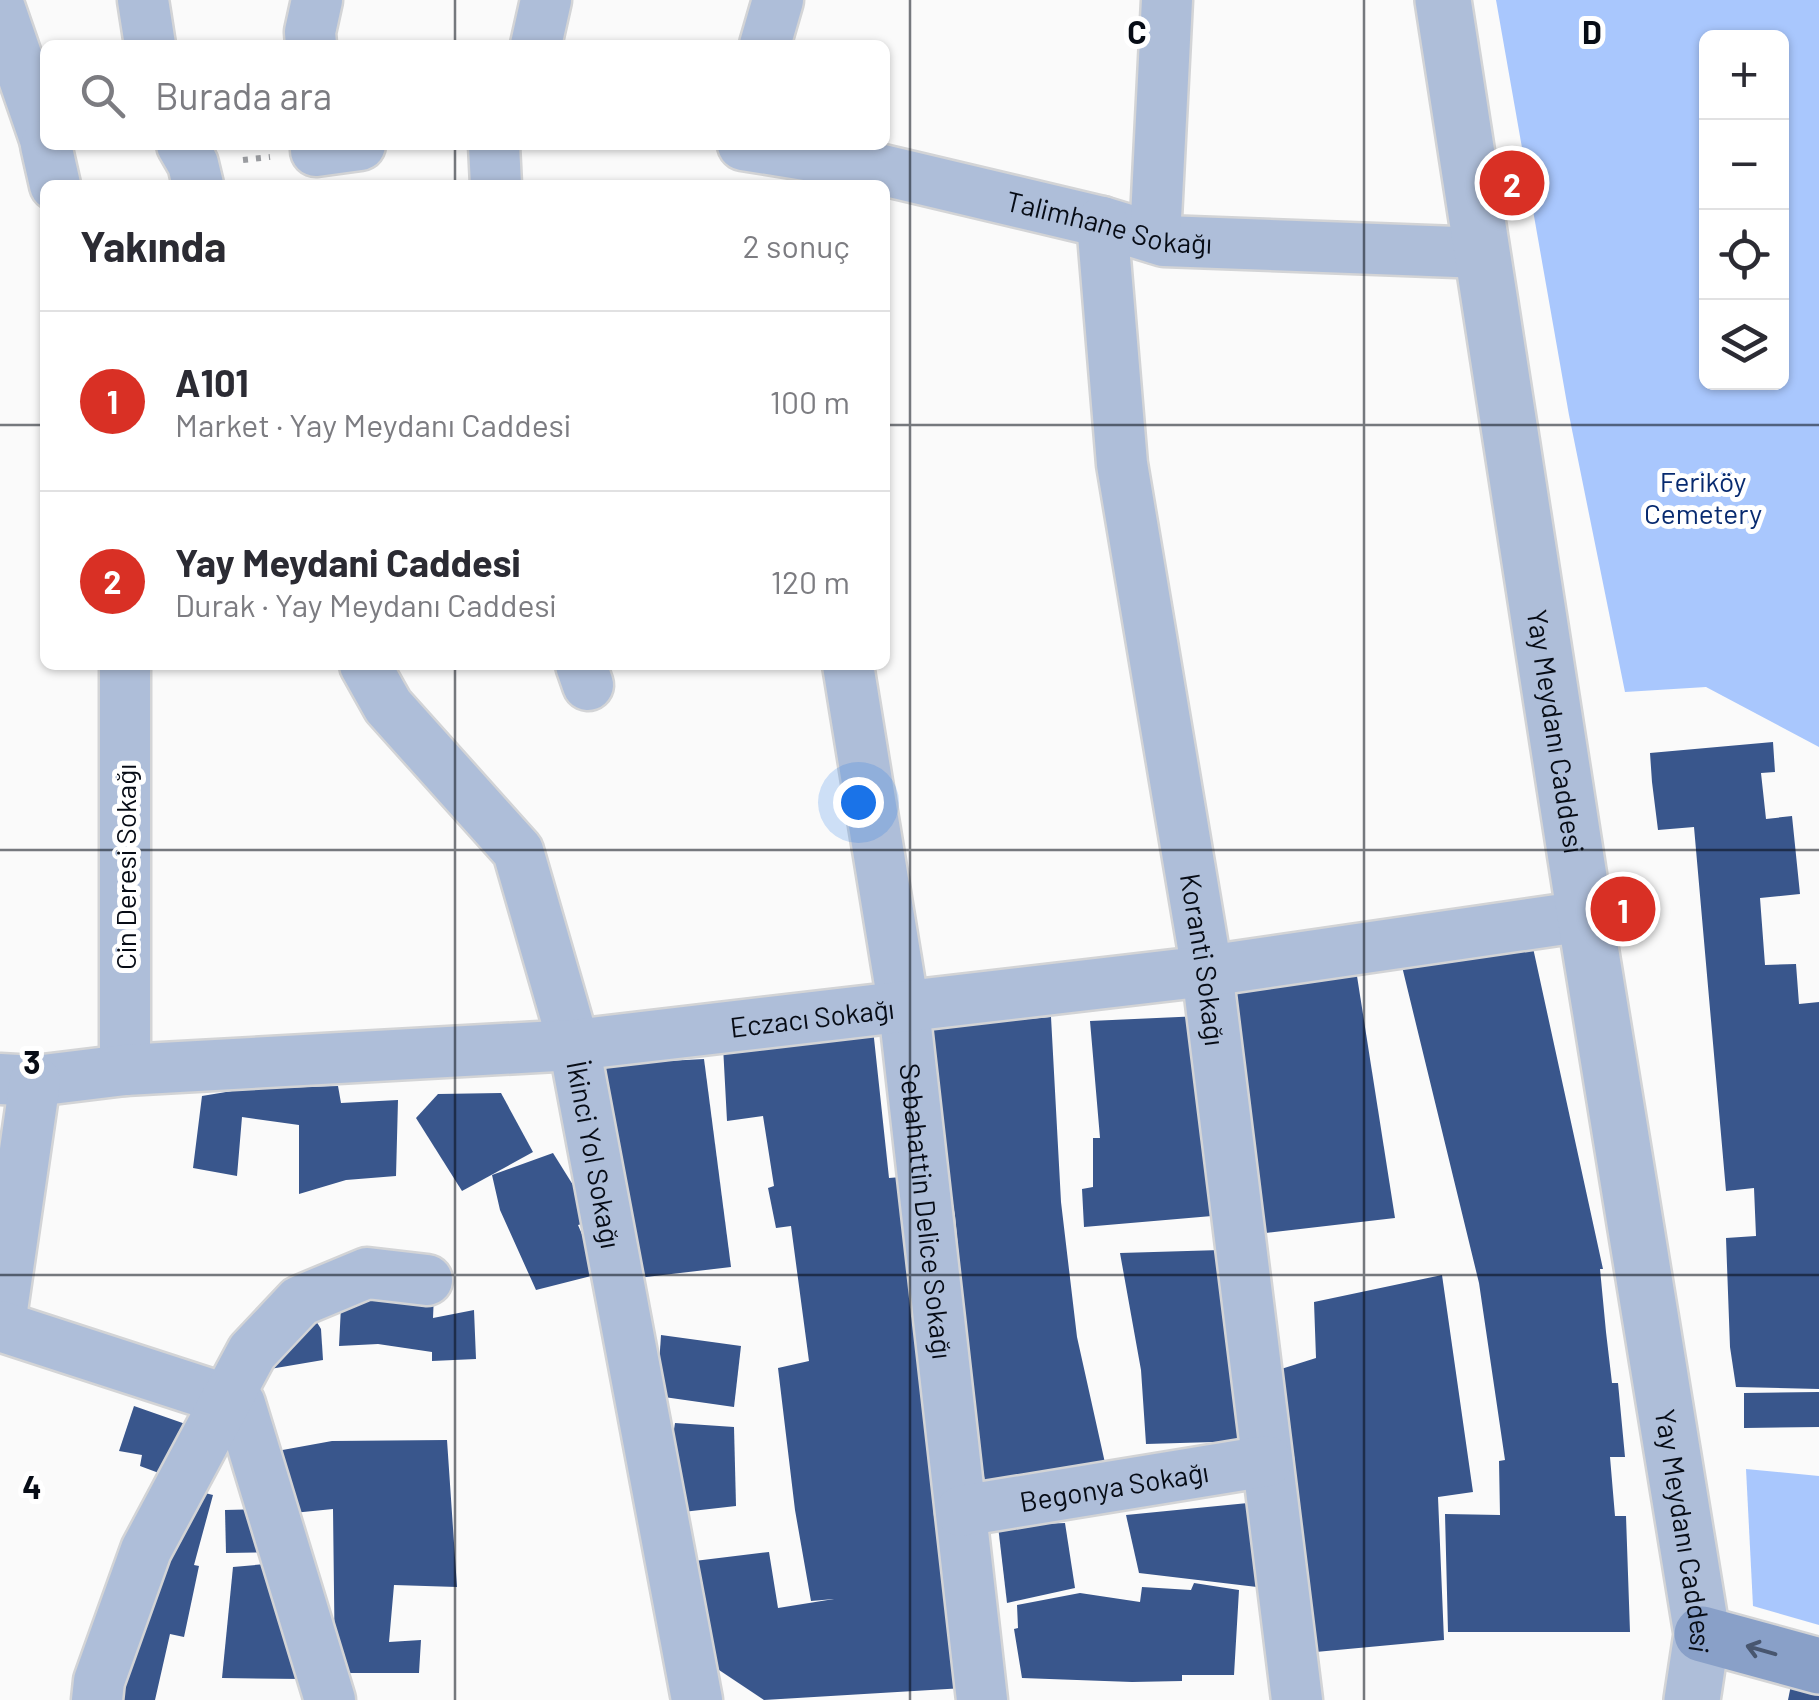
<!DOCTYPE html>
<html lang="tr">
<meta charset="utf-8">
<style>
body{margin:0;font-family:Barlow,sans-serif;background:#f7f7f7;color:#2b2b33}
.controls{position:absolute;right:30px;top:30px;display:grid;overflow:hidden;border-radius:15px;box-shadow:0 2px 8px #0004}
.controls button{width:90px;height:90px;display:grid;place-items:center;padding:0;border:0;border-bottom:2px solid #e1e1e2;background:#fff;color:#2b2b33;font:50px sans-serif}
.you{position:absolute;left:858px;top:802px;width:35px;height:35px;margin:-25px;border:8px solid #fff;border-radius:50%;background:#1a73e8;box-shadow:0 0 0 15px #1a73e833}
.badge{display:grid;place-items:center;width:65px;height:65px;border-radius:50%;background:#d93025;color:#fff;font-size:32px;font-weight:700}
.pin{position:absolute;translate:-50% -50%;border:5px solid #fff;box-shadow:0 2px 10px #0006}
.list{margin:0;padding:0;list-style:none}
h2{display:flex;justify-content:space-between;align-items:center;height:130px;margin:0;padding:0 40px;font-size:42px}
h2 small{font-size:32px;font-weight:400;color:#7c7c81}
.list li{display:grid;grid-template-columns:65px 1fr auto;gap:30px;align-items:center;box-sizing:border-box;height:180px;padding:0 40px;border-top:2px solid #e1e1e2}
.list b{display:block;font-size:38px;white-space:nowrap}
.list p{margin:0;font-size:32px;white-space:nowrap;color:#7c7c81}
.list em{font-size:32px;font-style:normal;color:#7c7c81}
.icon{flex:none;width:55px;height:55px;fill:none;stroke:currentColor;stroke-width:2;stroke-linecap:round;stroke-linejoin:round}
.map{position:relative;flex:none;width:1819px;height:1700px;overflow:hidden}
.search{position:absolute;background:#fff;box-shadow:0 2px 8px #0004;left:40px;top:40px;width:850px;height:110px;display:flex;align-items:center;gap:25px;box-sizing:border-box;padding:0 35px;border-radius:15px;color:#7c7c81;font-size:38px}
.panel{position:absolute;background:#fff;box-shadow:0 2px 8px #0004;left:40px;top:180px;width:850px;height:490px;border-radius:15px}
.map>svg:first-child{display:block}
</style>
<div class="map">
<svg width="1819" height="1700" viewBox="0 0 1819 1700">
<rect width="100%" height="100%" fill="#fafafa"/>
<!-- green -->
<g fill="#a9c7fd" fill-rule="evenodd">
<path d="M1496 0H1819V747L1706 687 1625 692 1569 415ZM1706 38H1782V382H1706Z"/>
<path d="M1746 1469 1819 1476V1625L1753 1606Z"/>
</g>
<!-- building -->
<g fill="#39568c">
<path d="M1773 742 1775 772 1761 773 1766 819 1792 816 1800 894 1760 898 1765 965 1796 964 1799 1004 1819 1002V1389L1736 1387 1730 1347 1726 1238 1756 1236 1754 1188 1726 1191 1694 827 1658 830 1652 782 1650 753Z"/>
<path d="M1530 934 1603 1269H1600L1606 1332 1612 1383H1618L1625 1457H1610L1615 1516H1626L1630 1632H1448L1445 1514 1500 1515 1499 1461 1505 1460 1479 1283 1398 950Z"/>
<path d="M1354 957 1395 1218 1248 1235 1216 975Z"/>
<path d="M1201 1016 1212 1216 1084 1227 1082 1189 1093 1187V1138H1100L1090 1021Z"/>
<path d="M1051 1017 1061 1202 1077 1337 1107 1472 986 1488 974 1416 955 1216 923 1028Z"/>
<path d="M873 1029 889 1178 901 1177 964 1688 764 1700 704 1660 678 1563 769 1552 778 1608 834 1599 811 1601 795 1510 778 1368 809 1361 791 1226 776 1228 768 1188 774 1186 763 1116 727 1121 723 1046Z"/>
<path d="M704 1059 731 1267 629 1279 595 1065Z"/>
<path d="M338 1086 341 1103 398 1100 396 1176 346 1180 299 1194V1125L242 1117 237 1176 193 1168 202 1096 244 1089Z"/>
<path d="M501 1093 533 1152 462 1191 416 1118 438 1094Z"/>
<path d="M553 1153 573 1185 586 1223 578 1225 599 1274 536 1290 500 1210 492 1175Z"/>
<path d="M1221 1250 1248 1441 1146 1444 1141 1370 1120 1253Z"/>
<path d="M1442 1275 1473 1492 1438 1497 1444 1640 1305 1653 1262 1375 1316 1358 1314 1302Z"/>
<path d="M342 1287 434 1294 433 1318 474 1310 476 1359 432 1361V1352L378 1344 339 1346Z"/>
<path d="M307 1306 321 1329 323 1360 270 1369Z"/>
<path d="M661 1335 741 1346 734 1407 657 1396Z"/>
<path d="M1819 1392V1427L1744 1428V1393Z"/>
<path d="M134 1406 194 1427 175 1479 140 1466 142 1455 119 1451Z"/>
<path d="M675 1423 734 1427 736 1506 674 1513 664 1498Z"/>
<path d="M447 1440 457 1587 394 1585 389 1642 421 1640 419 1673H335L333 1509 283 1514 266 1453 332 1441Z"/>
<path d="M197 1491 213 1495 194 1565 199 1566 184 1637 170 1634 155 1700H109Z"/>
<path d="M1248 1503 1257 1587 1139 1573 1126 1515Z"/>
<path d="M266 1509 277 1552 226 1553 225 1510Z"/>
<path d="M1065 1523 1075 1588 1007 1603 998 1526Z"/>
<path d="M277 1563 304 1679 222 1678 233 1567Z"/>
<path d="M1194 1583 1239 1590 1234 1675H1182V1681L1132 1682 1022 1678 1014 1629 1018 1628 1017 1605 1080 1593 1140 1602 1142 1587 1191 1590Z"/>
<path d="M1819 1675V1700H1788L1791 1685Z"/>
</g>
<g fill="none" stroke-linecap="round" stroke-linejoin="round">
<!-- minor casing -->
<g stroke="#d3d4d6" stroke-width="55">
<g id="minor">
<path d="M143 0 150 45"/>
<path d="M0 9 45 139"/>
<path d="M311 45 310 32 317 0"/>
<path d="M536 45 546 0"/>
<path d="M765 45 778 0"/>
<path d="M46 145 55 185"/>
<path d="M182 145 193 164 198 185"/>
<path d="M316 145V151L360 145"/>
<path d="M494 145 496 185"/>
<path id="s1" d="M743 145 849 162 1102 222 1164 241 1483 253"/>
<path id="s2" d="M1102 222 1122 464 1207 971 1297 1700"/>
<path d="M1155 238 1167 0"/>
<path id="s3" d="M365 665 388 706 518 851 574 1045 697 1700"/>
<path d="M581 665 588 685"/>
<path id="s4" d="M848 665 904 1009 982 1700"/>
<path d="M125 1070V665"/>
<path id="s5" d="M0 1079 35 1081 125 1070 574 1045 1207 971 1585 916"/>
<path d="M0 1324 35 1081"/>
<path d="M0 1326 240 1404 330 1700"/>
<path id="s6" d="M961 1511 1267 1461"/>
<path d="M97 1700 99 1681 146 1550 252 1352 300 1301 367 1273 427 1280"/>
</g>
</g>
<!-- tertiary casing -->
<g stroke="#d3d4d6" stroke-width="60">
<g id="tertiary">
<path id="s7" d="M1443 0 1585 916 1702 1634 1692 1700"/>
</g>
</g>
<!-- secondary casing -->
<g stroke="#d3d4d6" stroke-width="60">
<path id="secondary" d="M1702 1634 1819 1666"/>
</g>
<!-- path -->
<path stroke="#9a9ca0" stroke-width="6" stroke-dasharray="5 8" stroke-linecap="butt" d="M243 160 270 157"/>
<!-- minor -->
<use href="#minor" stroke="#aebed9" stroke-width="50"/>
<!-- tertiary -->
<use href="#tertiary" stroke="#aebed9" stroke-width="55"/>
<!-- secondary -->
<use href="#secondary" stroke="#89a0c8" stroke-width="55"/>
</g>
<!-- one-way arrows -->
<defs><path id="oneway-shaft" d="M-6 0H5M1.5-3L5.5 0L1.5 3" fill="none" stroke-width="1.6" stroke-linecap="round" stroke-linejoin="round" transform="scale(2.5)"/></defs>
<use stroke="#48566f" href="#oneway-shaft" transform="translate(1761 1650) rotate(-164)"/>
<!-- grid -->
<path fill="none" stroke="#070c16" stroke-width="2.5" stroke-opacity="0.55" d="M455 0V45M910 0V1700M1364 0V1700M455 145V185M0 425H45M885 425H1819M455 665V1700M0 850H1819M0 1275H1819"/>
<g text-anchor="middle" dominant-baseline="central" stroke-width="10" stroke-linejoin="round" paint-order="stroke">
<!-- street labels -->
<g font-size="28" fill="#070c16" stroke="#fff">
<text stroke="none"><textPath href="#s1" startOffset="375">Talimhane Sokağı</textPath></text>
<text stroke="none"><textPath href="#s7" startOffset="740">Yay Meydanı Caddesi</textPath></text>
<text transform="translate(125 867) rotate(-90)">Cin Deresi Sokağı</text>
<text stroke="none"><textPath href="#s2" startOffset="745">Koranti Sokağı</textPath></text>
<text stroke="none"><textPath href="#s5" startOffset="815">Eczacı Sokağı</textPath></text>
<text stroke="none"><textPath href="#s3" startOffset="555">İkinci Yol Sokağı</textPath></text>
<text stroke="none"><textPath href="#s4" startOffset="552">Sebahattin Delice Sokağı</textPath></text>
<text stroke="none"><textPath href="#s6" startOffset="155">Begonya Sokağı</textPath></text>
<text stroke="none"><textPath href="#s7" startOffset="1550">Yay Meydanı Caddesi</textPath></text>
</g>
<!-- park labels -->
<g font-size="28" fill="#082b70" stroke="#fff">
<text x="1703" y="481">Feriköy<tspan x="1703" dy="32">Cemetery</tspan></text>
</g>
</g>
<g font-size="32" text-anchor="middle" font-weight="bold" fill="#070c16" stroke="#fff" stroke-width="10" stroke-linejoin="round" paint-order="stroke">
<text x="1137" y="44">C</text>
<text x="1592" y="44">D</text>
<text x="32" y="1074">3</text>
<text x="32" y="1499">4</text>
</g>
</svg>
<div class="controls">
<button>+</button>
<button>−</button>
<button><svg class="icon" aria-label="locate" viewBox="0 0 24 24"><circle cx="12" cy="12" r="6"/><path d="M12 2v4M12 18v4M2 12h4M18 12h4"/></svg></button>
<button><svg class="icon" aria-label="layers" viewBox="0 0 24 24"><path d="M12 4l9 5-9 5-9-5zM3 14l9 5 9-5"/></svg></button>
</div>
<div class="you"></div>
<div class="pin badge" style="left:1623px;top:909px">1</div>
<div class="pin badge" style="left:1512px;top:183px">2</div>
<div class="search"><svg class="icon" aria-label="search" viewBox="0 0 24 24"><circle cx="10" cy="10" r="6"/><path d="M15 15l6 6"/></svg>Burada ara</div>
<section class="panel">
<h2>Yakında<small>2 sonuç</small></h2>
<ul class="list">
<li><span class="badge">1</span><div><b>A101</b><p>Market · Yay Meydanı Caddesi</p></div><em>100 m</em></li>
<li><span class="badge">2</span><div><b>Yay Meydani Caddesi</b><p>Durak · Yay Meydanı Caddesi</p></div><em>120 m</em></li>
</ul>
</section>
</div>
